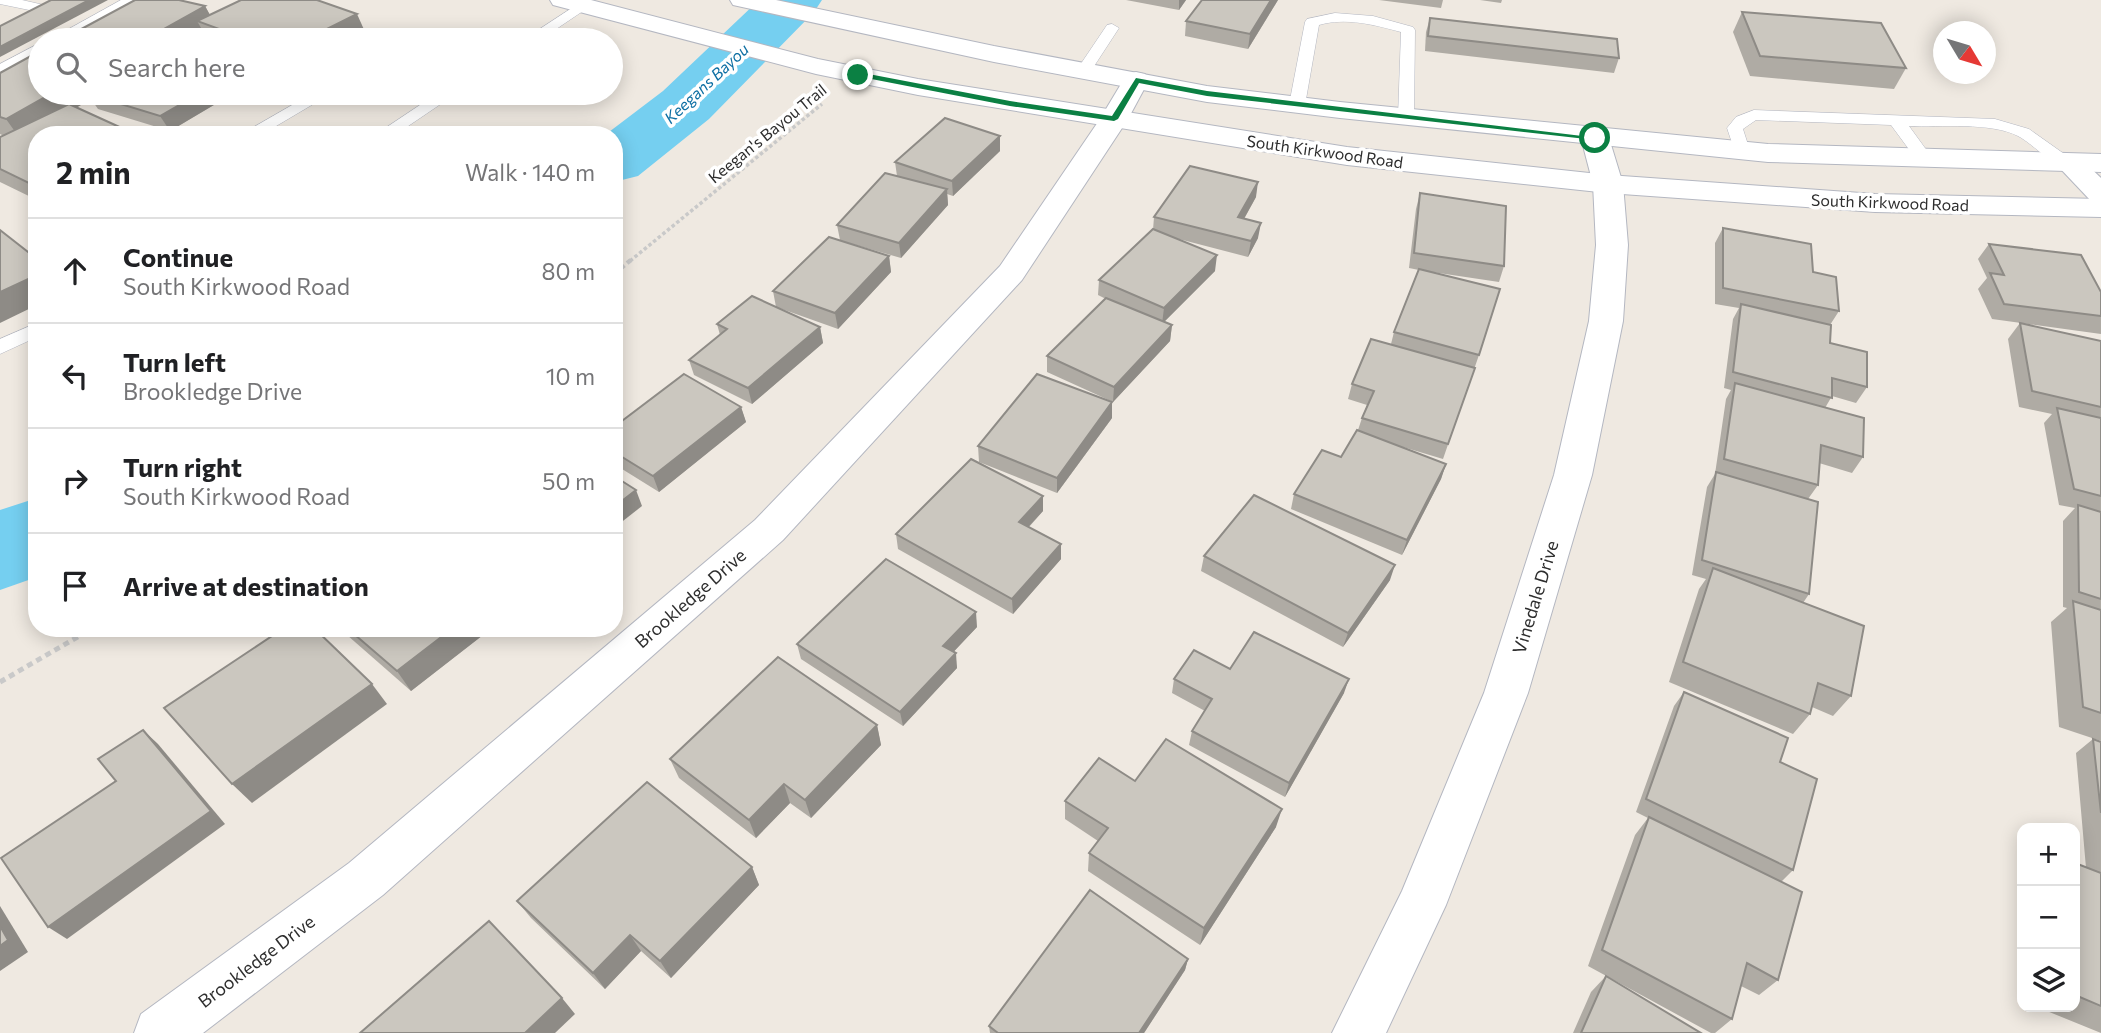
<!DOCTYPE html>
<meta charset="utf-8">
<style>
body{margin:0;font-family:Commissioner,sans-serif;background:#f2f2f2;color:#202124}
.controls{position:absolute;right:21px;bottom:21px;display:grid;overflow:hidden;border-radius:14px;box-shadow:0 4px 18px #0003}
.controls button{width:63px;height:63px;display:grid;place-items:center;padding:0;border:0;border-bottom:2px solid #e0e0e0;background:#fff;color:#202124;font:35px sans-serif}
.compass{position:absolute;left:1933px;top:21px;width:63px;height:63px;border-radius:50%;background:#fff;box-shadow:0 4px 18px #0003;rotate:128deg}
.stop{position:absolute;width:21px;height:21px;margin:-16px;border:5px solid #0b8043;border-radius:50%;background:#fff}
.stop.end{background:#0b8043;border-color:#fff;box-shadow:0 2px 7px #0008}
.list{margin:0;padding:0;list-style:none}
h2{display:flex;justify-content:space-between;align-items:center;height:91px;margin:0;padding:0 28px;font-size:30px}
h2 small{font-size:23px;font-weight:400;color:#757577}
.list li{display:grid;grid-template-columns:46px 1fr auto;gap:21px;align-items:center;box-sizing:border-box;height:105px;padding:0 28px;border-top:2px solid #e0e0e0}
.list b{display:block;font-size:26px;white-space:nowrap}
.list p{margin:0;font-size:23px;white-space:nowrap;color:#757577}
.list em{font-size:23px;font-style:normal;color:#757577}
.icon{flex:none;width:38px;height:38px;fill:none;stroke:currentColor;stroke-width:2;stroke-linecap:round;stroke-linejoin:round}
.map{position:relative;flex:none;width:2101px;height:1033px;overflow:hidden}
.search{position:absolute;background:#fff;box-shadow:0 4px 18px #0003;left:28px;top:28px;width:595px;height:77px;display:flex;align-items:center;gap:18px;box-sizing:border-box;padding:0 24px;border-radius:38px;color:#757577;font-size:26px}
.panel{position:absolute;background:#fff;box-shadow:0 4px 18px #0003;left:28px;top:126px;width:595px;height:511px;border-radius:28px}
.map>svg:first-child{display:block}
</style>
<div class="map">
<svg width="2101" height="1033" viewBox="0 0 2101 1033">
<rect width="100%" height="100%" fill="#efe9e1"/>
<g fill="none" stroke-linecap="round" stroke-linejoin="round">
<!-- river -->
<g fill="#75cff0" fill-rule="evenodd">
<path d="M759 0H822L814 12 709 119 638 176 614 182V135H605L663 91Z"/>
<path d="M37 498V577L0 590V510Z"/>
</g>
<!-- service casing -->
<g stroke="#b4b7c1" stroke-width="1">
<g id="service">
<path d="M0 0H22L44 5 46 8 39 12 0 4Z"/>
<path d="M121 0H139L67 40H49Z"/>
<path d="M581 2 586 3 588 6 586 9 540 40H523Z"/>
<path d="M1335 13 1373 16 1413 27 1415 30 1414 117 1412 120 1406 122 1398 117 1401 32C1375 25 1346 17 1319 25L1305 105 1303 108H1291L1289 105 1305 22 1307 19Z"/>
<path d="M1112 24 1119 28 1089 74 1084 76 1079 74 1076 71 1107 25Z"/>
<path d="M40 43V54L0 75V64Z"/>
<path d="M313 93H332L261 135H240Z"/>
<path d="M438 93H457L395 135H375Z"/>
<path d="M1754 110 1995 119 2029 129 2077 163 2075 167C2056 171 2035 145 2018 136 1991 122 1940 127 1909 126L1933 159 1925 164 1919 163 1891 125 1756 120 1743 129 1750 151 1748 155H1736L1727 128 1736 117Z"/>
<path d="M37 323V337L0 354V339Z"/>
</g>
</g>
<!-- minor casing -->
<g stroke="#b4b7c1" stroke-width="2">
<g id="minor">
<path d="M1595 130 1605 132 1609 138 1623 184 1628 245 1623 321 1592 475 1528 693 1446 905 1386 1033H1332L1402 891 1484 693 1554 475 1589 321 1596 245 1593 184 1581 138 1585 132Z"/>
<path d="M2069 154 2079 157 2101 178V204L2091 201 2055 163 2059 157Z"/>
</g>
</g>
<!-- tertiary casing -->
<g stroke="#b4b7c1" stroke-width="2">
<path id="tertiary" d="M1136 72 1145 74 1149 80 1128 119 1022 280 783 540 383 895 203 1033H134L141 1014 349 863 755 520 1000 266 1100 119 1127 74Z"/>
</g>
<!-- secondary casing -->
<g stroke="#b4b7c1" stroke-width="2">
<g id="secondary">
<path d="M550 0H591L818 59 918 79 1347 147 1608 175 1875 194 2101 199V217L1875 212 1608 193 1347 165 918 95 816 74 553 5Z"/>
<path d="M730 0H776L994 46 1207 86 1340 102 1768 144 2101 154V172L1768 162 1340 118 1207 102 994 62 742 7 733 5Z"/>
</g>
</g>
<!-- path-far2 -->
<path stroke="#c9c9c9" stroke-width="3.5" stroke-dasharray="3.5 2.5" stroke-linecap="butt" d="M630 261 822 104"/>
<!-- path-far1 -->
<path stroke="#c9c9c9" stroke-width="4.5" stroke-dasharray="5 3.5" stroke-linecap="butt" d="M614 274 632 259"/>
<!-- path -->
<path stroke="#c9c9c9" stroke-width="5" stroke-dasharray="6 4.5" stroke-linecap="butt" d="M0 682 93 628"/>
<!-- service -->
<use href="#service" fill="#fff" fill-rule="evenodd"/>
<!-- minor -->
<use href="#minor" fill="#fff" fill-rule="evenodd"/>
<!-- tertiary -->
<use href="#tertiary" fill="#fff" fill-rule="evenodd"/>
<!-- secondary -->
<use href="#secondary" fill="#fff" fill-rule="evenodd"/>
</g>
<!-- wall -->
<g fill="#afaba4">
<path d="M1126 0H1186L1179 10Z"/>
<path d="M1278 0 1248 49 1185 36 1186 21Z"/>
<path d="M1379 0H1443L1441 8Z"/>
<path d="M1480 0H1502L1501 3Z"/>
<path d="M205 6 210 15 366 34 354 40H208L204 33 61 40Z"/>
<path d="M1742 12 1906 68 1894 89 1750 76 1733 32Z"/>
<path d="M1430 18 1619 58 1614 73 1425 51 1426 32Z"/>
<path d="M0 73 234 93 170 131 98 109 91 99 76 108 37 135V200L0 182V137L4 136 0 134Z"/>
<path d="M1000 136V151L953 196 947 194 948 205 901 258 842 241 889 256 891 272 838 329 779 308 820 327 823 343 752 404 694 375 689 360 720 335 717 324 776 307 773 291 840 240 837 225 897 176 895 162Z"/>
<path d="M1420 193 1504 266 1499 282 1432 272 1479 355 1443 459 1403 447 1446 464 1441 479 1402 555 1291 509 1294 494 1341 457 1358 430 1362 418 1367 405 1348 399 1352 384 1391 344 1394 332 1419 270 1409 268 1416 209Z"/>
<path d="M1256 197 1244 219 1258 238 1248 257 1175 238 1215 271 1164 322 1172 325 1170 341 1113 402 1047 372V356L1106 299 1098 295 1099 280 1153 230 1154 217Z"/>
<path d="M1723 228 1813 272 1839 311 1830 325V343L1867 387 1856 403 1832 396 1825 408 1863 457 1852 473 1819 463 1818 485 1808 499 1809 594 1803 603 1851 696 1833 716 1812 707 1810 714 1793 734 1669 682 1699 589 1706 579 1692 575 1707 487 1715 474 1726 399 1731 390 1724 388 1733 319 1739 308 1715 304V243Z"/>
<path d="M1989 244 2101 292V334L1992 319 1978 289 1987 278 1978 259Z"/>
<path d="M2020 323 2101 341V741L2059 727 2051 622 2067 608 2063 607V521L2075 508 2059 505 2044 423 2052 414 2019 407 2008 339Z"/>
<path d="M741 407 746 422 659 492 614 464V427Z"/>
<path d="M1112 418 1057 493 979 462 978 446Z"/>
<path d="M1043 496V511L1029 527 1061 544V559L1013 614 898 549 896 534Z"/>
<path d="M1204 556 1390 580 1343 647 1201 571Z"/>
<path d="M977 627 953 652 957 668 903 726 801 659 797 644Z"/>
<path d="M339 628H492L411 691Z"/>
<path d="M1230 669 1344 693 1285 797 1189 745 1192 731 1205 711 1172 693 1174 679Z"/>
<path d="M1684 692 1780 762 1793 870 1781 882 1778 980 1759 995 1741 986 1732 1019 1715 1033H1711L1588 966 1635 835 1648 818 1636 812 1674 706Z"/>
<path d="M877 725 881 745 811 818 790 803 756 838 679 778 670 759Z"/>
<path d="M2093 739 2101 742V1033L2037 1007H2075V863L2086 868 2076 753Z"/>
<path d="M1135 781 1276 827 1200 945 1088 871 1089 853 1098 841 1065 819V801Z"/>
<path d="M752 867 759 885 671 978 641 951 605 989 531 918 517 901Z"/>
<path d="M1188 959 1185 970 1144 1033H990L989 1026Z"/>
<path d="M1606 976 1701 1033H1573L1591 992Z"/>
</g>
<!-- shaded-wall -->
<g fill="#8e8b86">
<path d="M89 0H108L0 57V47Z"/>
<path d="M1179 0H1186L1179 10Z"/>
<path d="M1271 0H1278L1248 49 1250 34Z"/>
<path d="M205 6 216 26 197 21 204 33 191 40H144Z"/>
<path d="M357 14 366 34 354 40H305Z"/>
<path d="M52 93H102L88 94 91 99 21 140 6 119Z"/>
<path d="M200 93H234L170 131 160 116Z"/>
<path d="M1000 136V151L953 196 952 181Z"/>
<path d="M1258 182 1256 197 1236 233 1238 217Z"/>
<path d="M947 189 948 205 901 258 899 243Z"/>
<path d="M1261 223 1258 238 1248 257 1251 241Z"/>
<path d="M1217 255 1215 271 1162 324 1164 308Z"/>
<path d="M889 256 891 272 838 329 835 313Z"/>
<path d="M37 275V305L0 323V292Z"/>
<path d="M1172 325 1170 341 1113 402 1114 387Z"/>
<path d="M820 327 823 343 752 404 748 388Z"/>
<path d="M1112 402V418L1057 493V478Z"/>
<path d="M741 407 746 422 659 492 653 476Z"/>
<path d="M1446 464 1441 479 1402 555 1407 540Z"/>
<path d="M636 490 642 506 614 528V507Z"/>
<path d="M1043 496V511L1019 537V522Z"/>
<path d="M1061 544V559L1013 614 1012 599Z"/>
<path d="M1395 565 1390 580 1343 647 1348 633Z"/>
<path d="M976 612 977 627 945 661 943 646Z"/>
<path d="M453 628H492L411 691 397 671Z"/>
<path d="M956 653 957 668 903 726 900 712Z"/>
<path d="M1349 679 1344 693 1285 797 1289 783Z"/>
<path d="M372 684 387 704 252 803 232 784Z"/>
<path d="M877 725 881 745 811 818 805 800Z"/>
<path d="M143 730 158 744 225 824 67 939 48 927Z"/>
<path d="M784 784 790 803 756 838 749 820Z"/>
<path d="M1282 809 1276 827 1200 945 1204 928Z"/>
<path d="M752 867 759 885 671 978 660 961Z"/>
<path d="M0 906 28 952 0 971Z"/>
<path d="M630 935 641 951 605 989 593 973Z"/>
<path d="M1188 959 1185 970 1144 1033H1139Z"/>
<path d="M562 998 575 1014 555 1033H525Z"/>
</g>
<!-- building -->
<g fill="#cbc7bf" stroke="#8e8b86" stroke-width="2">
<path d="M51 0H89L0 47V26Z"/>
<path d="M135 0H179L205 6 144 40H61Z"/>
<path d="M241 0H317L357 14 305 40H249L197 21Z"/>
<path d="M1202 0H1271L1250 34 1186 21Z"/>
<path d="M1742 12 1881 23 1906 68 1760 56Z"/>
<path d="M1430 18 1617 39 1619 58 1428 36Z"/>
<path d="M40 51V93H52L6 119 0 117V73Z"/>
<path d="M90 93H200L160 116 88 94Z"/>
<path d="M69 104 137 135H37V187L0 169V137Z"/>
<path d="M945 118 1000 136 952 181 895 162Z"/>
<path d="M1190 166 1258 182 1238 217 1261 223 1251 241 1154 217Z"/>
<path d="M885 173 947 189 899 243 837 225Z"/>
<path d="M1420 193 1506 206 1504 266 1414 253Z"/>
<path d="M1723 228 1811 244 1813 272 1836 277 1839 311 1723 288Z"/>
<path d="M1153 229 1217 255 1164 308 1099 280Z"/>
<path d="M0 230 37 259V275L0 292Z"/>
<path d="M829 237 889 256 835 313 773 291Z"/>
<path d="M1989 244 2081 255 2101 292V316L2004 304 1990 273 2004 275Z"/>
<path d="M1419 269 1500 289 1479 355 1394 332Z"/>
<path d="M752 296 820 327 748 388 689 360 727 329 717 324Z"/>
<path d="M1106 298 1172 325 1114 387 1047 356Z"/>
<path d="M1741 304 1831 325 1830 343 1867 352V387L1832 378V398L1733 372Z"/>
<path d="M2020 323 2101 341V407L2032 391Z"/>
<path d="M1371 339 1475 368 1448 444 1362 418 1374 391 1352 384Z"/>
<path d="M684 374 741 407 653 476 614 452V427Z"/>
<path d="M1037 374 1112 402 1057 478 978 446Z"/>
<path d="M1735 383 1864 418 1863 457 1821 445 1818 485 1724 459Z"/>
<path d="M2057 408 2101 418V496L2074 489Z"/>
<path d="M1357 430 1446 464 1407 540 1294 494 1322 450 1341 457Z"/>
<path d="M971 459 1043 496 1019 522 1061 544 1012 599 896 534Z"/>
<path d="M1716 472 1818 502 1809 594 1702 560Z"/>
<path d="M614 476 636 490 614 507Z"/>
<path d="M1254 495 1395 565 1348 633 1204 556Z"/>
<path d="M2078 505 2101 512V599L2079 592Z"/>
<path d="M886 559 976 612 943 646 956 653 900 712 797 644Z"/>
<path d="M1713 568 1864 626 1851 696 1818 683 1810 714 1683 662Z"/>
<path d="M2073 601 2101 610V713L2083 707Z"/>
<path d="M284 628H314L372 684 232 784 164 708Z"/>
<path d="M347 628H453L397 671Z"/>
<path d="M1254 632 1349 679 1289 783 1192 731 1212 699 1174 679 1194 650 1230 669Z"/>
<path d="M778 657 877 725 805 800 784 784 749 820 670 759Z"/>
<path d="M1684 692 1788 738 1780 762 1817 779 1793 870 1646 799Z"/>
<path d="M143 730 211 811 48 927 1 858 116 781 98 759Z"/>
<path d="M1166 739 1282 809 1204 928 1089 853 1108 828 1065 801 1099 758 1135 781Z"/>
<path d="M2093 739 2101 742V813Z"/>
<path d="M647 782 752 867 660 961 630 935 593 973 517 901Z"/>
<path d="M1649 817 1802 892 1778 980 1747 963 1732 1019 1602 950Z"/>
<path d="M2075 863 2101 873V1006L2075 995Z"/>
<path d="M1090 890 1188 959 1139 1033H998L989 1026Z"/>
<path d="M489 921 562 998 525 1033H360Z"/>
<path d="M0 926 8 940 0 946Z"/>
<path d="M1606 976 1701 1033H1581Z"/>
</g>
<!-- route -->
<path fill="#0b8043" d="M858 72 1010 101 1112 116 1136 78 1207 91 1599 138 1595 140 1207 96 1139 83 1118 119 1114 121 1010 106 856 76Z"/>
<g text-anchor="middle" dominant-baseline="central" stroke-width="7" stroke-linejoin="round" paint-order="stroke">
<!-- far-water labels -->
<g font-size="16" font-style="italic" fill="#0d6fa3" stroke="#fff">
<text transform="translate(706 83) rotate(-43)">Keegans Bayou</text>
</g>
<!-- far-street labels -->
<g font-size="16" fill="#2e2e2e" stroke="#fff">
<text transform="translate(767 133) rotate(-39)">Keegan's Bayou Trail</text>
<text transform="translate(1325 151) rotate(8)">South Kirkwood Road</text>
<text transform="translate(1890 202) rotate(2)">South Kirkwood Road</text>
</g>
<!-- street labels -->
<g font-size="18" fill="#2e2e2e" stroke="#fff">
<text transform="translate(1535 597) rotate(-73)">Vinedale Drive</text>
<text transform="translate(690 598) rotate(-41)">Brookledge Drive</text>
<text transform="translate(256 961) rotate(-37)">Brookledge Drive</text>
</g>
</g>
</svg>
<div class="controls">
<button>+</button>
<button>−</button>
<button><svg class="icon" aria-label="layers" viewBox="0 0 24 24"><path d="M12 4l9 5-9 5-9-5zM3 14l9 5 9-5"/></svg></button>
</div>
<svg class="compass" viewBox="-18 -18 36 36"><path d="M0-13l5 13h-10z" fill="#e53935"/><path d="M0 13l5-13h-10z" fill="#757577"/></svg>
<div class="stop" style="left:1595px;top:138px"></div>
<div class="stop end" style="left:858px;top:75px"></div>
<div class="search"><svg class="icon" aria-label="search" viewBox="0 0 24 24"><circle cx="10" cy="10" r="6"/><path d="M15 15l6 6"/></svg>Search here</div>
<section class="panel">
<h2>2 min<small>Walk · 140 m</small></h2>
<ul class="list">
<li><svg class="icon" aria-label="ahead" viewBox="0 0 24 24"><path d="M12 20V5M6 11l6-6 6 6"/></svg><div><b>Continue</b><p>South Kirkwood Road</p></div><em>80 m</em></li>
<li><svg class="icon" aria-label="left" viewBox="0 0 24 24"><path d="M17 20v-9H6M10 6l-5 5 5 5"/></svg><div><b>Turn left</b><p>Brookledge Drive</p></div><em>10 m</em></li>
<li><svg class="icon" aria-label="right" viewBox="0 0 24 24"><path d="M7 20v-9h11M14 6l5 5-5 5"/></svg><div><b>Turn right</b><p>South Kirkwood Road</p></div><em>50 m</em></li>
<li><svg class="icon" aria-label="arrive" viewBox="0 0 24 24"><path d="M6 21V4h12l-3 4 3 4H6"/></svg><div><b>Arrive at destination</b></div></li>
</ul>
</section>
</div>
